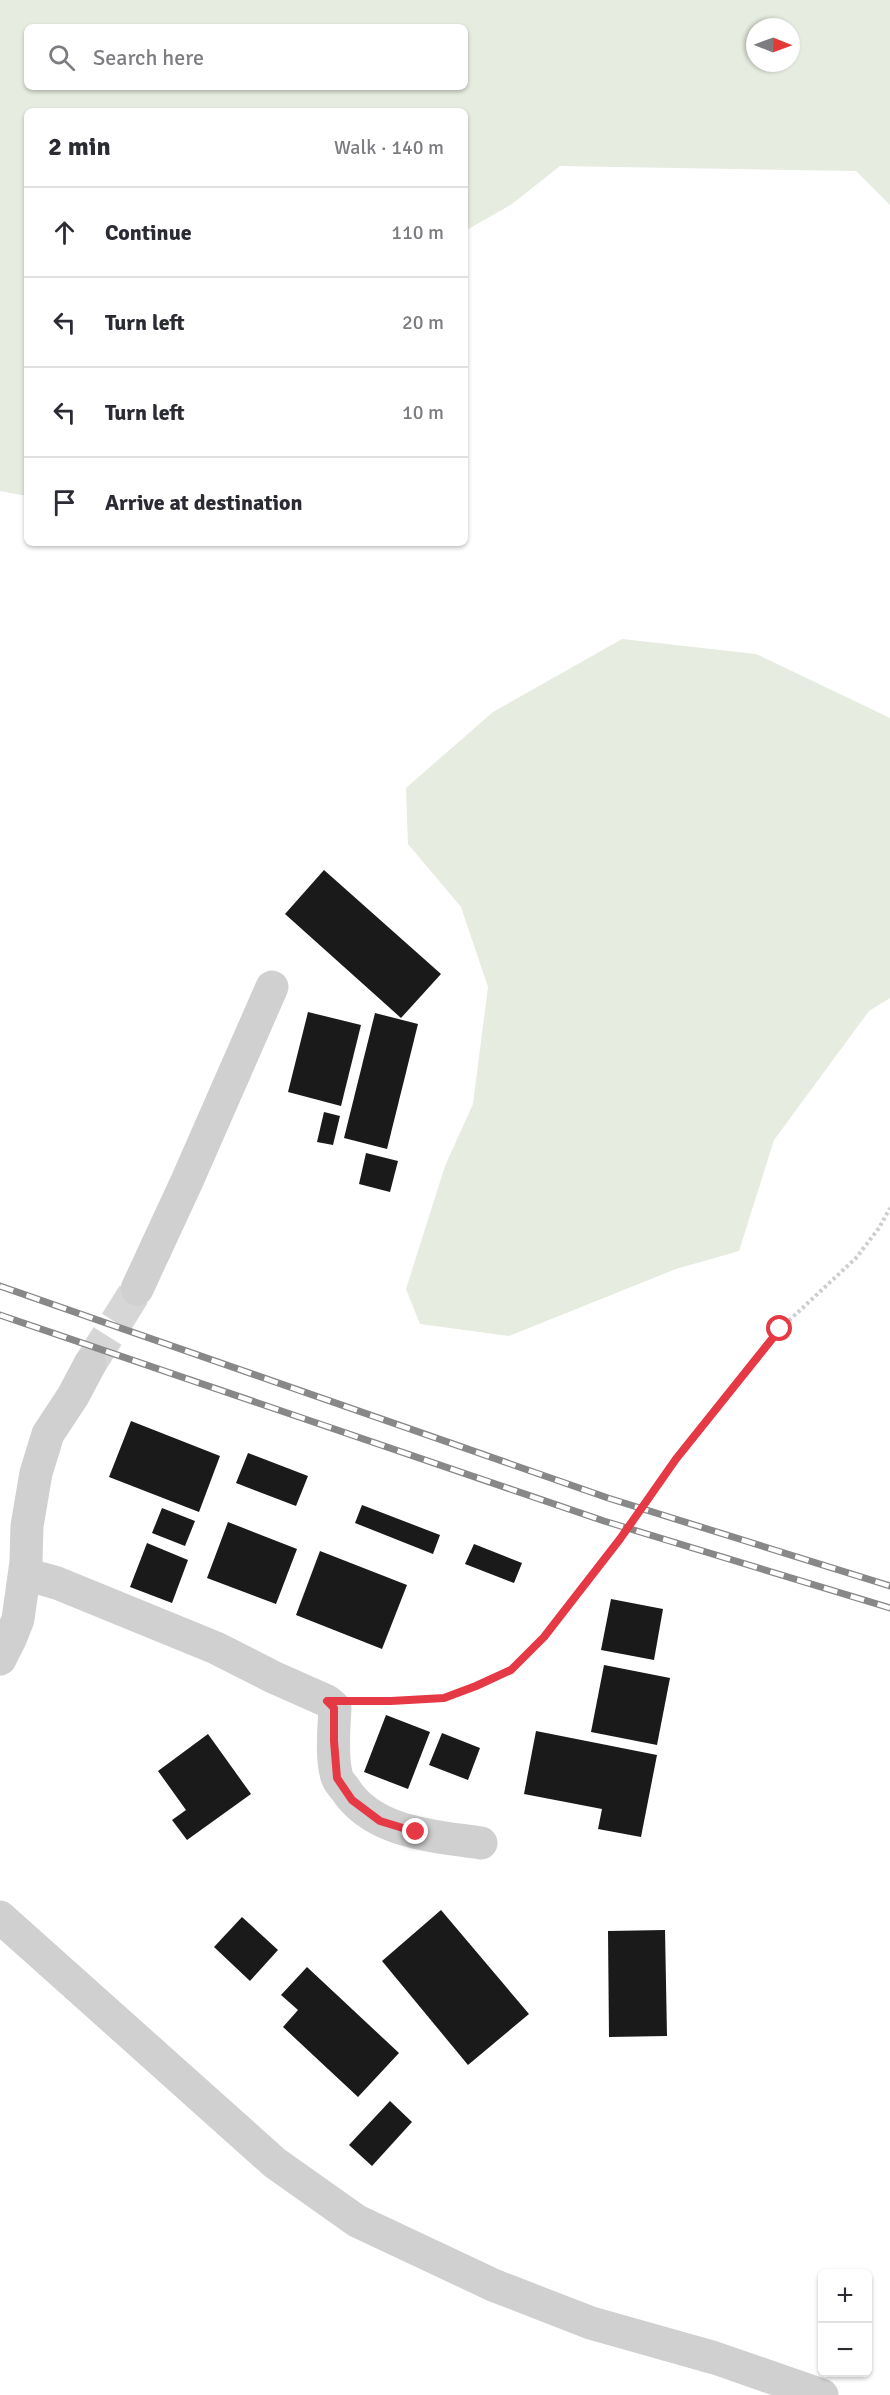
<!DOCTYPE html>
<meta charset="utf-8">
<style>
body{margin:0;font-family:Signika,sans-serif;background:#f7f7f7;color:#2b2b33}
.controls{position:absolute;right:18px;bottom:18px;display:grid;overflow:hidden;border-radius:9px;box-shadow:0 2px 4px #0004}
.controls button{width:54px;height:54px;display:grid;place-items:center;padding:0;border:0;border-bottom:2px solid #e1e1e2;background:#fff;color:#2b2b33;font:30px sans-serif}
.compass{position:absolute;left:746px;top:18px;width:54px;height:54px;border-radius:50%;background:#fff;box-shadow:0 2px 4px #0004;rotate:91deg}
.stop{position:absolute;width:18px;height:18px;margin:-14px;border:4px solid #e63946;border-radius:50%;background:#fff}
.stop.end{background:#e63946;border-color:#fff;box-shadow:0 2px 6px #0008}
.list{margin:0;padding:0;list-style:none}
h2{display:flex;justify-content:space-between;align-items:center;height:78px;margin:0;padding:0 24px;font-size:26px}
h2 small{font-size:20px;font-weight:400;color:#7c7c81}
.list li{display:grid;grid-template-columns:39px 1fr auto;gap:18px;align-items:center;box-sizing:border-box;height:90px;padding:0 24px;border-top:2px solid #e1e1e2}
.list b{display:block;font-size:22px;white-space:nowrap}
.list em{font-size:20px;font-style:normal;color:#7c7c81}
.icon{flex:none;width:33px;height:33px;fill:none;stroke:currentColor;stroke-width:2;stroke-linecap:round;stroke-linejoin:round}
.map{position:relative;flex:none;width:890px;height:2395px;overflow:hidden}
.search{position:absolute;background:#fff;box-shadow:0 2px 4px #0004;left:24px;top:24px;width:444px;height:66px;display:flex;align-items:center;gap:15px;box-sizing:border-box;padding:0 21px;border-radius:9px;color:#7c7c81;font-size:22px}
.panel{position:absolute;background:#fff;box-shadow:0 2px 4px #0004;left:24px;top:108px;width:444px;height:438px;border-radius:9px}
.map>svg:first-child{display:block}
</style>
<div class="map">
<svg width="890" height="2395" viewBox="0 0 890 2395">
<rect width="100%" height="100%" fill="#fff"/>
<!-- green -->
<g fill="#e6ecdf" fill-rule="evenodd">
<path d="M0 0H890V205L856 171 560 166 512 204 465 231V111H27V496L0 491ZM27 27H465V87H27ZM755 27H791V63H755Z"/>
<path d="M622 639 756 654 890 718V998L869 1011 774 1140 739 1251 676 1269 509 1336 420 1324 406 1289 445 1166 473 1104 488 987 461 907 408 844 406 788 493 712Z"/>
</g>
<!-- building -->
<g fill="#1a1a1a">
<path d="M324 870 441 974 401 1018 285 914Z"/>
<path d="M308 1012 361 1025 341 1106 288 1092Z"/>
<path d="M375 1013 418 1024 387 1149 344 1138Z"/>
<path d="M324 1112 340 1116 333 1145 317 1142Z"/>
<path d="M366 1153 398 1161 390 1192 359 1184Z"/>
<path d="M131 1421 220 1456 199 1512 109 1477Z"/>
<path d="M248 1453 308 1476 296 1506 236 1483Z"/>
<path d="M362 1505 440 1535 433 1554 355 1523Z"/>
<path d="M162 1508 195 1521 185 1546 152 1533Z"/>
<path d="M228 1522 297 1549 276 1604 207 1578Z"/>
<path d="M147 1543 188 1560 172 1603 130 1587Z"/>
<path d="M474 1544 522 1563 514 1583 465 1564Z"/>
<path d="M320 1551 407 1585 382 1649 296 1615Z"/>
<path d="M611 1599 663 1609 654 1660 601 1650Z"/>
<path d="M604 1665 670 1678 657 1745 591 1732Z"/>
<path d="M386 1715 430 1732 408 1789 364 1772Z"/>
<path d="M536 1731 657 1755 641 1837 598 1829 602 1809 524 1794Z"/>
<path d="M442 1733 480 1748 468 1780 429 1765Z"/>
<path d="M208 1734 251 1794 187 1840 172 1820 186 1810 158 1771Z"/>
<path d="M441 1910 529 2014 468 2065 382 1961Z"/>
<path d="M242 1917 278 1950 250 1981 214 1947Z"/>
<path d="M665 1930 667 2036 609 2037 608 1931Z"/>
<path d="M307 1967 399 2053 358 2097 283 2027 298 2010 281 1995Z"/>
<path d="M390 2101 412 2122 372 2166 349 2145Z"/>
</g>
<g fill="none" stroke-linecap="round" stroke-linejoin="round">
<!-- minor-tunnel -->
<path stroke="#d6d6d6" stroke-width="33" stroke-dasharray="33 16" stroke-linecap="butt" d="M90 1364 137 1289"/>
<!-- path -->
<path stroke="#cdcdcd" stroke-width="4" stroke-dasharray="3 3" stroke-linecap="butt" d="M370 1701 444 1698 511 1670 544 1637 620 1539 676 1459 780 1329 856 1258 879 1228 890 1208"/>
<!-- minor -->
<g stroke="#d0d0d0" stroke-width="33">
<path d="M137 1289 187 1181 272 987"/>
<path d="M25 1574 57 1583 216 1648 273 1677 327 1701 335 1708C334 1728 331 1758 337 1777 338 1781 342 1785 345 1789 373 1833 434 1836 481 1843"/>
<path d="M0 1659 11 1637 18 1619 26 1562 27 1526 36 1473 48 1434 73 1396 90 1364"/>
</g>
<!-- tertiary -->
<path stroke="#d0d0d0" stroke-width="33" d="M0 1917 275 2163 357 2221 493 2285 591 2323 715 2358 822 2395"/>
<!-- rail casing -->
<g stroke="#888" stroke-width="7">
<g id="rail">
<path d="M0 1286 608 1498 890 1586"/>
<path d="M0 1315 604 1521 890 1608"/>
</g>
</g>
<!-- rail -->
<use href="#rail" stroke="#fff" stroke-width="4.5" stroke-dasharray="14" stroke-linecap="butt"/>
</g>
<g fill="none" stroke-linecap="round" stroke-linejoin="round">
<!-- route -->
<path stroke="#e63946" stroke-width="8" d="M416 1832 380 1821 352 1800 337 1778 334 1741V1708L327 1701H391L444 1698 476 1686 511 1670 544 1637 620 1539 676 1459 780 1329"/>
</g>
</svg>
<div class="controls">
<button>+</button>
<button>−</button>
</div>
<svg class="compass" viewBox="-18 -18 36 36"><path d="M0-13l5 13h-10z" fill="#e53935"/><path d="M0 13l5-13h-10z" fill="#7c7c81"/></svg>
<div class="stop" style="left:780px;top:1329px"></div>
<div class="stop end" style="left:416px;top:1832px"></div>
<div class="search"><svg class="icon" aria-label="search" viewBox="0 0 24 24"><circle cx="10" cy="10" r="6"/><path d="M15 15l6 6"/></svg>Search here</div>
<section class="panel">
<h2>2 min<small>Walk · 140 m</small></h2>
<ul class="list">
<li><svg class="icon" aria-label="ahead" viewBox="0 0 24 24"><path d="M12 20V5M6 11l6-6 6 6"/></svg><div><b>Continue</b></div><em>110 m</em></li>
<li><svg class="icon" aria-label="left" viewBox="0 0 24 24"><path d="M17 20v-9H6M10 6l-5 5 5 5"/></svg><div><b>Turn left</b></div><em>20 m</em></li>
<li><svg class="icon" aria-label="left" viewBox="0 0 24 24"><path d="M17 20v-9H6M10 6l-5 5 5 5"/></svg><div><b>Turn left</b></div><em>10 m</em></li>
<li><svg class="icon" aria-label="arrive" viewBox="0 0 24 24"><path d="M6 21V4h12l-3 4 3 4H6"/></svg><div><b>Arrive at destination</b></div></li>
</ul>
</section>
</div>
